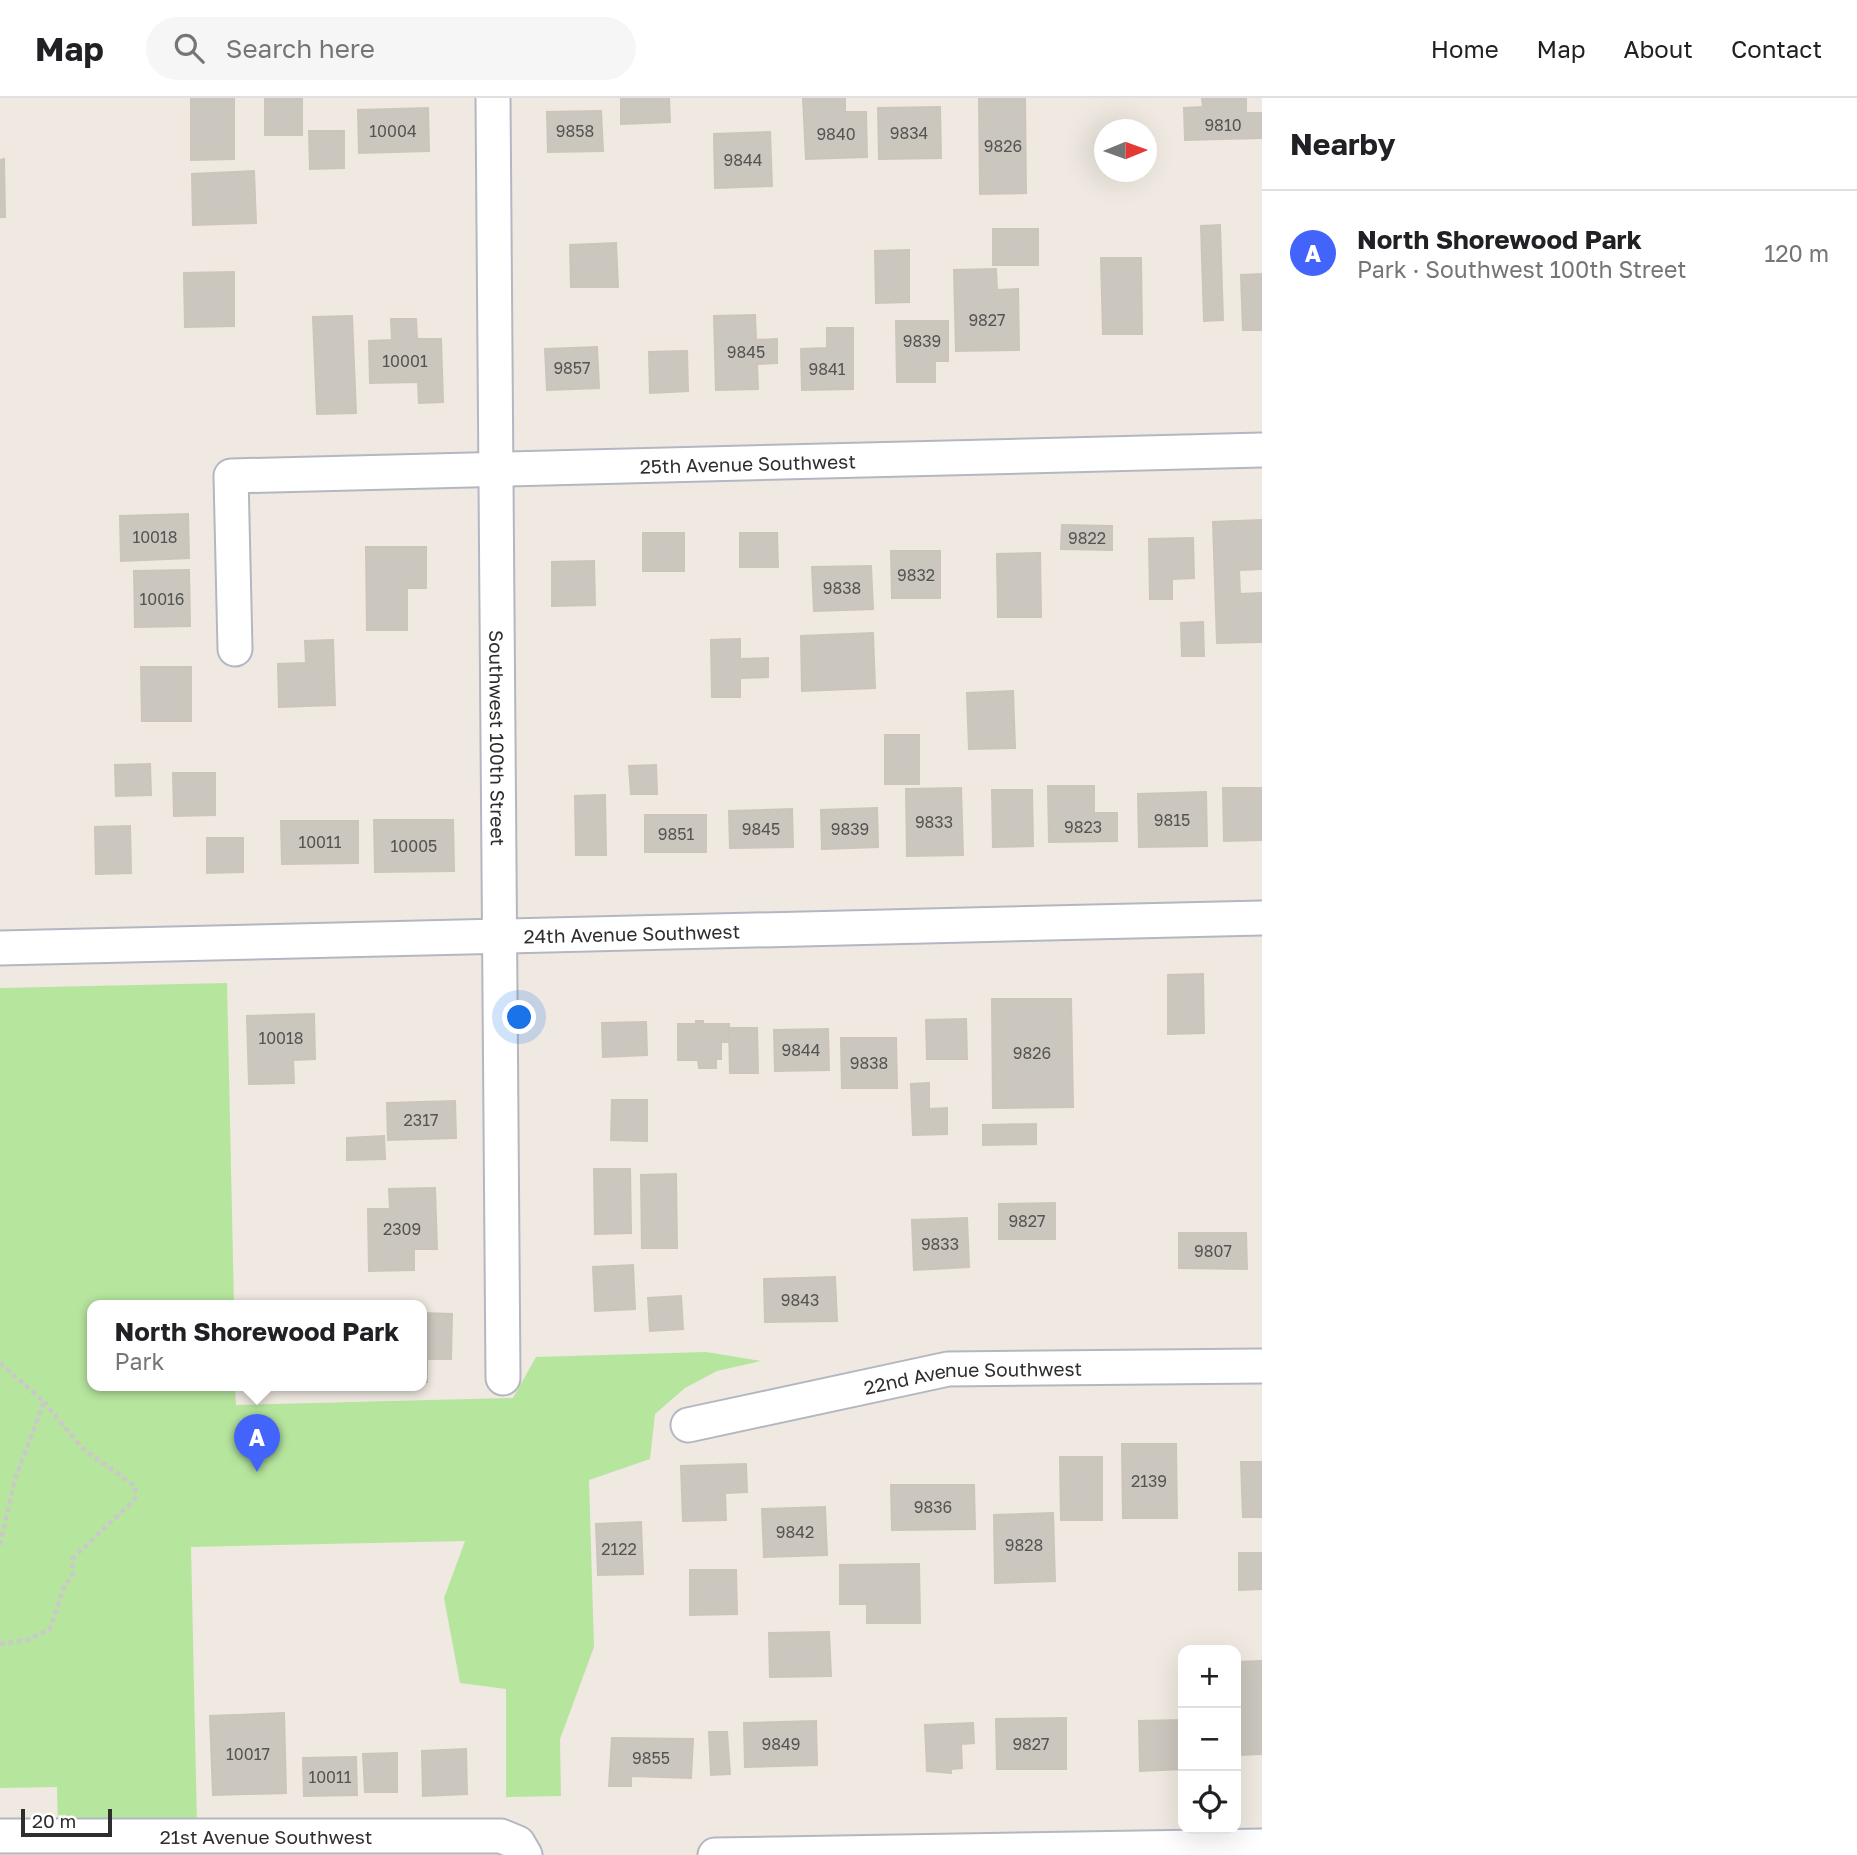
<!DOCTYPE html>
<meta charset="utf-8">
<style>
body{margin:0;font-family:"Golos Text",sans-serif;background:#f6f6f6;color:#202124}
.controls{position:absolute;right:21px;bottom:21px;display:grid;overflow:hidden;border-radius:14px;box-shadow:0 7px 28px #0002}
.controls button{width:63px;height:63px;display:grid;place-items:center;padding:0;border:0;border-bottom:2px solid #e0e0e0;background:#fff;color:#202124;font:35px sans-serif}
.compass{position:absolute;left:1094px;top:21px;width:63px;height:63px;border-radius:50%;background:#fff;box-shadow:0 7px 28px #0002;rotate:89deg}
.scale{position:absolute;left:21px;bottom:18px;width:91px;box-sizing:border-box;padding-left:7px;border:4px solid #2e2e2e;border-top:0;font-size:19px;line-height:24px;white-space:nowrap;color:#2e2e2e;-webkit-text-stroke:5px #fff;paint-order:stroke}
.you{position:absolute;left:520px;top:920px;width:24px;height:24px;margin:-18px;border:5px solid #fff;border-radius:50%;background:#1a73e8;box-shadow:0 0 0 10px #1a73e833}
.badge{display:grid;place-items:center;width:46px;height:46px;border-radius:50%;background:#4264fb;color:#fff;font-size:23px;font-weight:700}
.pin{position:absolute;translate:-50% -58px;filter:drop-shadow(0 2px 4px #0008)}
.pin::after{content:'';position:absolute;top:37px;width:24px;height:21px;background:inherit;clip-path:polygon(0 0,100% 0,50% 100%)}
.popup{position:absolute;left:87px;top:1202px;width:340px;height:91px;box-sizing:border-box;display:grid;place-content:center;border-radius:14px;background:#fff;filter:drop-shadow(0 2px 5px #0005);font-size:23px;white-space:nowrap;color:#757577}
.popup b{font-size:26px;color:#202124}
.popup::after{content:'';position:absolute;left:50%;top:100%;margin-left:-14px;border:14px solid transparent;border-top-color:#fff}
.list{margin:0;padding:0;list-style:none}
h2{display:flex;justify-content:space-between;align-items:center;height:91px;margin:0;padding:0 28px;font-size:30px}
h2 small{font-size:23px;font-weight:400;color:#757577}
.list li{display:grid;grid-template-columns:46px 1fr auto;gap:21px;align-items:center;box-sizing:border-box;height:126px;padding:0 28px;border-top:2px solid #e0e0e0}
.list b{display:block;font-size:26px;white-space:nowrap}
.list p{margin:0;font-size:23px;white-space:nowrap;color:#757577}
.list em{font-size:23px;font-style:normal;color:#757577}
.icon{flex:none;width:38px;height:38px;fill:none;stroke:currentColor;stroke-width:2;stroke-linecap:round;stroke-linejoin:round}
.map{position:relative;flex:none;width:1262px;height:1757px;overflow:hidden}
header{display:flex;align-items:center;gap:42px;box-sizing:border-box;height:98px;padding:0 35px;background:#fff;border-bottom:2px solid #e0e0e0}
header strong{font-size:33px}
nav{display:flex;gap:38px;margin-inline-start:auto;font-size:24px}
.search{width:490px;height:63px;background:#f6f6f6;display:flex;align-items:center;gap:18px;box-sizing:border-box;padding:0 24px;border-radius:38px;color:#757577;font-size:26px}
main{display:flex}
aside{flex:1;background:#fff}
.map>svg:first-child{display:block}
</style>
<header>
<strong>Map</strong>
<div class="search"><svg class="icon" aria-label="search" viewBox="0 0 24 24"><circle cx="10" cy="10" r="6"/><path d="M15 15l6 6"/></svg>Search here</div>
<nav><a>Home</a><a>Map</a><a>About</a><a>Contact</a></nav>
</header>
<main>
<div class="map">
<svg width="1262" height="1757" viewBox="0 0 1262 1757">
<rect width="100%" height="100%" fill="#efe9e1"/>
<!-- green -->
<path fill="#b6e59e" d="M227 885 234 1208H92V1288H235L236 1307 513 1300 536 1259 706 1254 761 1263 717 1273 685 1290 655 1316 650 1361 589 1382 594 1549 560 1641 561 1698 506 1699V1591L460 1585 444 1500 465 1443 191 1449 197 1727 58 1730 57 1689 0 1690V890Z"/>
<!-- building -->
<g fill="#cbc7bf" stroke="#cbc5ba" stroke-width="2">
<path d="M191 0H234V61L191 62Z"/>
<rect x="265" y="0" width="37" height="37"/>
<path d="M621 0H669L670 24 621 26Z"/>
<path d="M803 0H845V14H866L867 59 806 61Z"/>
<path d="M979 0H1025L1026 95 980 96Z"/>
<path d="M1202 0H1246V15H1262V40L1185 42 1184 10 1203 9Z"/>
<path d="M940 9 941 60 879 61 878 10Z"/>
<path d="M428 10 429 53 359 55 358 12Z"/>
<path d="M601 13 603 53 548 54 547 14Z"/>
<path d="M309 33H344V70L310 71Z"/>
<path d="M770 34 772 88 715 90 714 36Z"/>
<path d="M4 61 5 119H0V62Z"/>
<path d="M254 73 256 125 193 127 192 76Z"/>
<path d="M1220 127 1223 222 1204 223 1201 128Z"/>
<rect x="993" y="131" width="45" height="36"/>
<path d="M616 145 618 189H571L570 147Z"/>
<path d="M909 152V204L876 205 875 153Z"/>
<path d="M1101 160H1141L1142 236H1103Z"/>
<path d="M996 171 997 192 1018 191 1019 252 956 253 954 172Z"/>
<path d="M234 174V228L185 229 184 175Z"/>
<path d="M1262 176V232H1243L1241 177Z"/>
<path d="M755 217 756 242 777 241V265L757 266 758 291 716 292 714 218Z"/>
<path d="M352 218 356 315 317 316 313 219Z"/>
<path d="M391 221H416L417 241H441L443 304 419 305 418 284 370 285 369 243 392 242Z"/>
<path d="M896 223H948V263H935V284H897Z"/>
<path d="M827 230H853V291L802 292 801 251 827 250Z"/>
<path d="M597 249 599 290 547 292 545 251Z"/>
<path d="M687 253 688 293 650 295 649 254Z"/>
<path d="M188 416 189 460 121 463 120 418Z"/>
<path d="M1262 422V471L1239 472 1240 496 1262 495V544L1217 545 1213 424Z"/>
<path d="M1062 427 1112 428V452L1061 451Z"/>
<rect x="643" y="435" width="41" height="38"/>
<path d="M740 435H777L778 469H740Z"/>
<path d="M1193 440 1194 480 1172 481V501H1150L1149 441Z"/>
<path d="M366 449H426V490H407V532H367Z"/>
<path d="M891 453H940V500H892Z"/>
<path d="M1040 455 1041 519H998L997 456Z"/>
<path d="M594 463 595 507 552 508V464Z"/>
<path d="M871 468 873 511 814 513 812 469Z"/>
<path d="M189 472 190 528 135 529 134 473Z"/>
<path d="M1203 524 1204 558H1182L1181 525Z"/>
<path d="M873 535 875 590 802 593 801 538Z"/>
<path d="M740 541V561L768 560V579L740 580V599H712L711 542Z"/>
<path d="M333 542 335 607 279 609 278 566 306 565 305 543Z"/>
<path d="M141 569H191V623H142Z"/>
<path d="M1013 593 1015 650 969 651 967 595Z"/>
<rect x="885" y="637" width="34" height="49"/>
<path d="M150 666 151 697 116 698 115 667Z"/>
<path d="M656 667 657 696H631L629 668Z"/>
<path d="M173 675H215V717L174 718Z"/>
<path d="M1048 688H1094V715H1117V743L1049 744Z"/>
<path d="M961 690 963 757 907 758 906 691Z"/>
<path d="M1223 690H1262V742L1224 743Z"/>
<path d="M992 692H1032L1033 748 993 749Z"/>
<path d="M1206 694 1207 748 1139 749 1138 696Z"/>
<path d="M605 697 606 757H576L575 698Z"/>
<path d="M877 710 878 749 822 751 821 712Z"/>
<path d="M792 711 793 749 730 750 729 713Z"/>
<rect x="645" y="717" width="61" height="37"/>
<path d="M374 722H453L454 773 375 774Z"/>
<path d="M281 723H358V765L282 766Z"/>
<path d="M130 728 131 775 96 776 95 729Z"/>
<path d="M207 740H243V774L207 775Z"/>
<path d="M1203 876 1204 935 1168 936V877Z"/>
<path d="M992 901H1071L1073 1009 993 1010Z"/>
<path d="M314 916 315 961 293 962 294 985 249 986 247 918Z"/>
<path d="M966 921 967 961H927L926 922Z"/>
<path d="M696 923H703V926H729V944H721V961H716V970H699L698 962H678V926H696Z"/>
<path d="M646 924 647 957 603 959 602 925Z"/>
<path d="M729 930H757L758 975H730Z"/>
<path d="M828 931 829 972 775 973 774 932Z"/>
<path d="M841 940H896L897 990H842Z"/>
<path d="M929 985V1011L947 1010V1036L913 1037 911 986Z"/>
<path d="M612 1002H647V1043L611 1042Z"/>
<path d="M455 1003 456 1040 388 1042 387 1005Z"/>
<path d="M1036 1026V1046L983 1047V1027Z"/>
<path d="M384 1038 385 1061 347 1062V1040Z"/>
<path d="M594 1071H630L631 1135 595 1136Z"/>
<path d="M676 1076 677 1150H642L641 1077Z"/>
<path d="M435 1090 437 1151H414V1172L369 1173 368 1111H390L389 1091Z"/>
<path d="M1055 1105V1141H999V1106Z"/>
<path d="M967 1120 969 1169 914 1172 912 1122Z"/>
<path d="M1179 1135H1246L1247 1171 1179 1170Z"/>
<path d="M633 1167 635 1211 595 1213 593 1169Z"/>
<path d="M835 1179 837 1223 765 1224 764 1181Z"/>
<path d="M681 1198 683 1231 650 1233 648 1200Z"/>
<path d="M422 1215 452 1216 451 1261H427V1284H422Z"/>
<path d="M1122 1346H1176L1177 1420H1123Z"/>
<path d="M1060 1359H1102V1422H1061Z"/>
<path d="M1241 1364H1262V1419H1243Z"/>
<path d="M746 1366 747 1394 725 1395 726 1422 683 1423 681 1368Z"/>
<path d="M891 1387H974L975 1431 892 1432Z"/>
<path d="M825 1409 827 1457 764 1459 762 1411Z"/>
<path d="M1053 1415 1055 1483 995 1485 994 1417Z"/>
<path d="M641 1424 643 1476 598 1477 596 1426Z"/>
<path d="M1239 1455H1262V1491L1239 1492Z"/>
<path d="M919 1466 920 1525H867V1506H840V1467Z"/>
<path d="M690 1472H736L737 1516 690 1517Z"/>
<path d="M829 1534 831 1578 770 1579 769 1535Z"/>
<path d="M1262 1563V1656L1238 1657 1236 1564Z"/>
<path d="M284 1615 286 1695 213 1697 210 1618Z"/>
<path d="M1066 1620V1671H997L996 1621Z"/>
<path d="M1183 1622V1671L1140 1673 1139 1623Z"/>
<path d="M816 1623 817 1667 745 1669 744 1625Z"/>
<path d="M973 1625 974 1645 961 1646 962 1670 951 1671V1675L927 1673 925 1627Z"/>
<path d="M709 1634H727L730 1676 711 1677Z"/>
<path d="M612 1640 693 1641 691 1680 631 1678V1688H609Z"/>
<path d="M466 1651 467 1696 423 1698 422 1653Z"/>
<path d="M397 1655V1694H365L363 1656Z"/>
<path d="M356 1659 357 1697 304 1698 303 1660Z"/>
</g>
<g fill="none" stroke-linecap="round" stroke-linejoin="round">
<!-- minor casing -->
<g stroke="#b4b7c1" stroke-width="37">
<g id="minor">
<path id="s1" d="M493 0 503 1280"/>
<path id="s2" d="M235 551 231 378 1262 352"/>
<path id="s3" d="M0 850 1262 820"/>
<path id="s4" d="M688 1327 948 1271 1262 1268"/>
<path id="s5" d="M0 1738H501L518 1745 525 1757"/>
<path d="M715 1757 1262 1748"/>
</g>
</g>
<!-- path -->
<g stroke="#c9c9c9" stroke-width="4.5" stroke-dasharray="5 3.5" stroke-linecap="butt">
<path d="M0 1265 44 1304 15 1381 0 1447"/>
<path d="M0 1546 27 1542 50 1531 63 1491 73 1476 72 1461 135 1401V1388L82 1350 44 1304"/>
</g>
<!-- minor -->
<use href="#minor" stroke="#fff" stroke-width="33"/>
</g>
<g text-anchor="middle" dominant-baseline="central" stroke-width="5" stroke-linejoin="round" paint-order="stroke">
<!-- number labels -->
<g font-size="16" fill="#555452">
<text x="1223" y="27">9810</text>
<text x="393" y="33">10004</text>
<text x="575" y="33">9858</text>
<text x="909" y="35">9834</text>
<text x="836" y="36">9840</text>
<text x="1003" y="48">9826</text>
<text x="743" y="62">9844</text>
<text x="987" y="222">9827</text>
<text x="922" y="243">9839</text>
<text x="746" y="254">9845</text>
<text x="405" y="263">10001</text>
<text x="572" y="270">9857</text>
<text x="827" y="271">9841</text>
<text x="155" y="439">10018</text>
<text x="1087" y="440">9822</text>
<text x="916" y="477">9832</text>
<text x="842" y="490">9838</text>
<text x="162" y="501">10016</text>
<text x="1172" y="722">9815</text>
<text x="934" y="724">9833</text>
<text x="1083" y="729">9823</text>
<text x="761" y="731">9845</text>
<text x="850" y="731">9839</text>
<text x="676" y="736">9851</text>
<text x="320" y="744">10011</text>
<text x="414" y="748">10005</text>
<text x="281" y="940">10018</text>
<text x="801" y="952">9844</text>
<text x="1032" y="955">9826</text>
<text x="869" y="965">9838</text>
<text x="421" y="1022">2317</text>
<text x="1027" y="1123">9827</text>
<text x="402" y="1131">2309</text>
<text x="940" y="1146">9833</text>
<text x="1213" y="1153">9807</text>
<text x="800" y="1202">9843</text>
<text x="1149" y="1383">2139</text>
<text x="933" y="1409">9836</text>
<text x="795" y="1434">9842</text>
<text x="1024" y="1447">9828</text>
<text x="619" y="1451">2122</text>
<text x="781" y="1646">9849</text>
<text x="1031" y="1646">9827</text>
<text x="248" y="1656">10017</text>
<text x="651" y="1660">9855</text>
<text x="330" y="1679">10011</text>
</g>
<!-- street labels -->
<g font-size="19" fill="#2e2e2e" stroke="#fff">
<text stroke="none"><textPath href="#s2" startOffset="690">25th Avenue Southwest</textPath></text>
<text stroke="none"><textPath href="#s1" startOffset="640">Southwest 100th Street</textPath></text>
<text stroke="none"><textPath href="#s3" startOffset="632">24th Avenue Southwest</textPath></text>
<text stroke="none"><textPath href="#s4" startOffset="290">22nd Avenue Southwest</textPath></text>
<text stroke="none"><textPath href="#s5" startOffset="266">21st Avenue Southwest</textPath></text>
</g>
</g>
</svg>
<div class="controls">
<button>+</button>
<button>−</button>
<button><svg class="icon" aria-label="locate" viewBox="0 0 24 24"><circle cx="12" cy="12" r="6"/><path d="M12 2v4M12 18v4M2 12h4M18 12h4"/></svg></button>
</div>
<svg class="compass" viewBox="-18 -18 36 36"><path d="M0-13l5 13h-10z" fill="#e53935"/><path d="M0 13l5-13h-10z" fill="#757577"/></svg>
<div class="scale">20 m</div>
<div class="you"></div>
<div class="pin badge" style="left:257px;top:1374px">A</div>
<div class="popup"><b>North Shorewood Park</b>Park</div>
</div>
<aside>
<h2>Nearby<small></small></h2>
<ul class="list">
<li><span class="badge">A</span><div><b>North Shorewood Park</b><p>Park · Southwest 100th Street</p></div><em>120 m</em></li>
</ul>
</aside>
</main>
